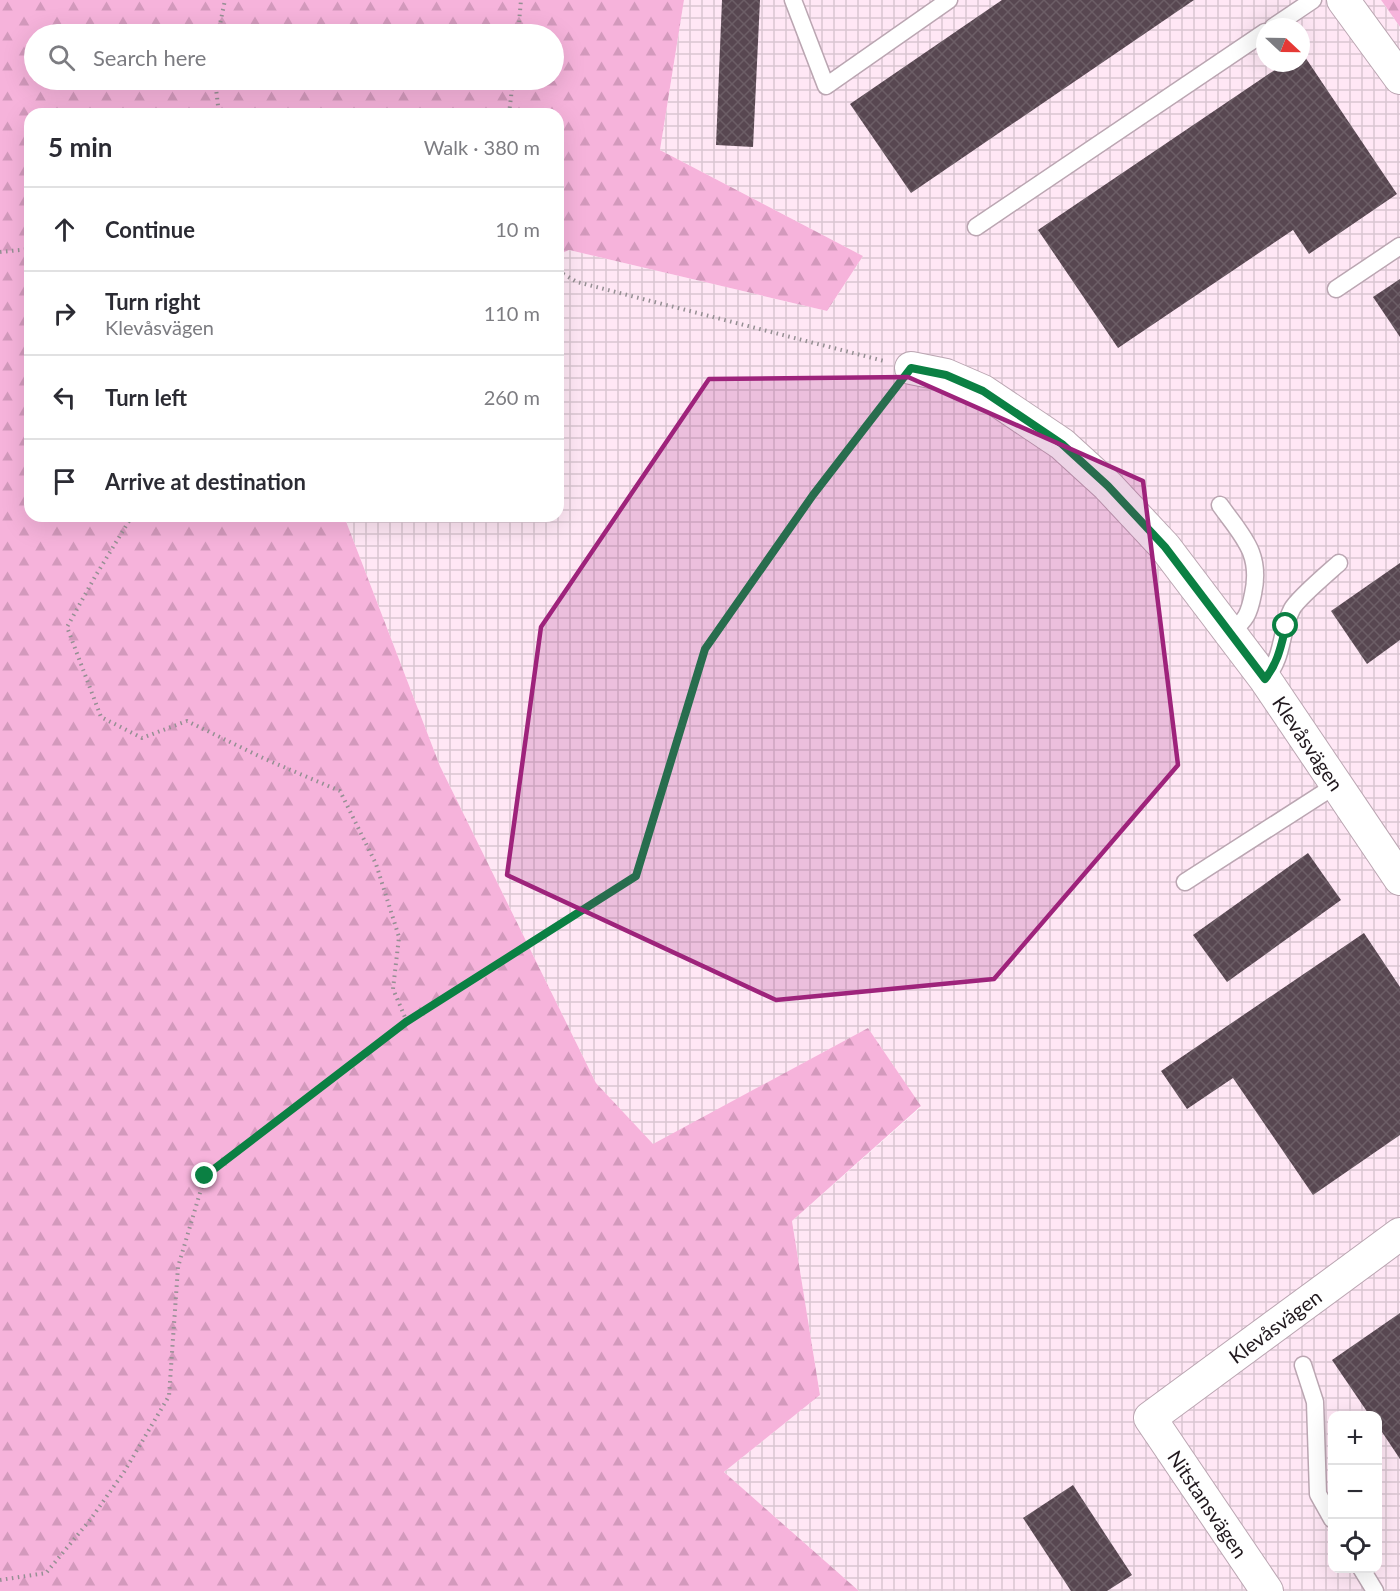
<!DOCTYPE html>
<meta charset="utf-8">
<style>
body{margin:0;font-family:Lato,sans-serif;background:#f2f2f3;color:#2b2b33}
.controls{position:absolute;right:18px;bottom:18px;display:grid;overflow:hidden;border-radius:12px;box-shadow:0 6px 24px #0002}
.controls button{width:54px;height:54px;display:grid;place-items:center;padding:0;border:0;border-bottom:2px solid #e1e1e2;background:#fff;color:#2b2b33;font:30px sans-serif}
.compass{position:absolute;left:1256px;top:18px;width:54px;height:54px;border-radius:50%;background:#fff;box-shadow:0 6px 24px #0002;rotate:112deg}
.stop{position:absolute;width:18px;height:18px;margin:-14px;border:4px solid #0b8043;border-radius:50%;background:#fff}
.stop.end{background:#0b8043;border-color:#fff;box-shadow:0 2px 6px #0008}
.list{margin:0;padding:0;list-style:none}
h2{display:flex;justify-content:space-between;align-items:center;height:78px;margin:0;padding:0 24px;font-size:26px}
h2 small{font-size:20px;font-weight:400;color:#7c7c81}
.list li{display:grid;grid-template-columns:39px 1fr auto;gap:18px;align-items:center;box-sizing:border-box;height:84px;padding:0 24px;border-top:2px solid #e1e1e2}
.list b{display:block;font-size:22px;white-space:nowrap}
.list p{margin:0;font-size:20px;white-space:nowrap;color:#7c7c81}
.list em{font-size:20px;font-style:normal;color:#7c7c81}
.icon{flex:none;width:33px;height:33px;fill:none;stroke:currentColor;stroke-width:2;stroke-linecap:round;stroke-linejoin:round}
.map{position:relative;flex:none;width:1400px;height:1591px;overflow:hidden}
.search{position:absolute;background:#fff;box-shadow:0 6px 24px #0002;left:24px;top:24px;width:540px;height:66px;display:flex;align-items:center;gap:15px;box-sizing:border-box;padding:0 21px;border-radius:33px;color:#7c7c81;font-size:22px}
.panel{position:absolute;background:#fff;box-shadow:0 6px 24px #0002;left:24px;top:108px;width:540px;height:414px;border-radius:18px}
.map>svg:first-child{display:block}
</style>
<div class="map">
<svg width="1400" height="1591" viewBox="0 0 1400 1591">
<defs>
<pattern id="industrial-grid" width="8" height="8" patternUnits="userSpaceOnUse" patternTransform="scale(1.5)"><rect width="8" height="8" fill="#ffe7f5"/><path d="M0 4h8M4 0v8" fill="none" stroke="#dac6d2"/></pattern>
<pattern id="forest-firs" width="22" height="20" patternUnits="userSpaceOnUse" patternTransform="scale(1.5)"><rect width="22" height="20" fill="#f6b3db"/><path d="M5 1l3.5 6h-7zM16 11l3.5 6h-7z" fill="#d399bc"/></pattern>
<pattern id="building-cross-hatch" width="8" height="8" patternUnits="userSpaceOnUse" patternTransform="scale(1.5)"><rect width="8" height="8" fill="#584751"/><path d="M0 0l8 8M0 8l8-8" fill="none" stroke="#6c5e66"/></pattern>
</defs>
<rect width="100%" height="100%" fill="#fefafc"/>
<!-- industrial -->
<path fill="url(#industrial-grid)" fill-rule="evenodd" d="M684 0H1381L1400 27V1591H859L724 1472 820 1395 792 1221 921 1107 868 1028 653 1145 596 1083 440 766 344 516H558V255L569 250 827 311 863 256 660 150ZM1265 27H1301V63H1265ZM1332 1416H1378V1568H1332Z"/>
<!-- forest -->
<g fill="url(#forest-firs)" fill-rule="evenodd">
<path d="M0 0H684L660 150 863 256 827 311 569 250 558 255V114H30V516H344L440 766 596 1083 653 1144 868 1028 921 1106 792 1221 820 1395 724 1472 859 1591H0ZM34 34H554V80H34Z"/>
<path d="M1381 0H1400V27Z"/>
</g>
<!-- building -->
<g fill="url(#building-cross-hatch)">
<path d="M722 0H760L753 147 716 145Z"/>
<path d="M1002 0H1194L911 193 850 104Z"/>
<path d="M1301 51 1397 194 1309 254 1293 230 1118 348 1038 230 1285 63H1301Z"/>
<path d="M1400 279V337L1373 297Z"/>
<path d="M1400 563V640L1367 664 1331 611Z"/>
<path d="M1308 853 1341 900 1227 982 1193 935Z"/>
<path d="M1364 933 1400 987V1135L1313 1195 1233 1078 1187 1109 1161 1071Z"/>
<path d="M1400 1313V1459L1378 1426V1416H1370L1332 1360Z"/>
<path d="M1073 1485 1132 1575 1107 1591H1071L1023 1518Z"/>
</g>
<g fill="none" stroke-linecap="round" stroke-linejoin="round">
<!-- service casing -->
<g stroke="#bba6b2" stroke-width="19">
<g id="service">
<path d="M793 0 826 86 949 0"/>
<path d="M1273 27 1313 0"/>
<path d="M976 227 1265 32"/>
<path d="M1336 289 1400 246"/>
<path d="M1220 505C1242 536 1262 553 1253 594 1249 615 1246 619 1230 634"/>
<path d="M1265 679C1285 655 1279 634 1292 609 1297 599 1329 572 1339 563"/>
<path d="M1185 882 1336 785"/>
<path d="M1303 1365 1315 1402 1318 1494 1332 1519"/>
<path d="M1361 1568 1375 1591"/>
</g>
</g>
<!-- minor casing -->
<g stroke="#bba6b2" stroke-width="34">
<g id="minor">
<path d="M1343 0 1400 78"/>
<path id="s1" d="M911 368 946 375 983 391 1062 444 1108 486 1165 547 1265 679 1400 879"/>
<path id="s2" d="M1267 1591 1150 1418 1400 1234"/>
</g>
</g>
<!-- path -->
<g stroke="#958f93" stroke-width="4" stroke-dasharray="1.5 4.5" stroke-linecap="butt">
<path d="M218 34 225 0"/>
<path d="M518 34 521 0"/>
<path d="M215 80 219 114"/>
<path d="M509 114 513 80"/>
<path d="M0 252 30 249"/>
<path d="M558 271 577 282 884 361"/>
<path d="M132 516 96 575 67 627 101 717 142 738 187 721 265 759 340 791 376 864 399 937 393 989 407 1022"/>
<path d="M0 1580 46 1573 90 1520 124 1472 169 1396 178 1267 205 1176 407 1022 636 876 705 649 813 495 893 391"/>
</g>
<!-- service -->
<use href="#service" stroke="#fff" stroke-width="16"/>
<!-- minor -->
<use href="#minor" stroke="#fff" stroke-width="32"/>
</g>
<g fill="none" stroke-linecap="round" stroke-linejoin="round">
<!-- route -->
<path stroke="#0b8043" stroke-width="8" d="M205 1176 406 1022 636 876 705 649 813 495 911 368 946 375 983 391 1062 444 1108 486 1165 547 1265 679C1278 663 1281 646 1286 626"/>
</g>
<!-- marked area -->
<path fill="#9e237b" fill-opacity="0.2" stroke="#9e237b" stroke-width="4.5" stroke-linejoin="round" d="M908 377 1143 481 1178 765 994 979 776 1000 507 875 541 627 709 379Z"/>
<g text-anchor="middle" dominant-baseline="central" stroke-width="6" stroke-linejoin="round" paint-order="stroke">
<!-- street labels -->
<g font-size="20" fill="#21191e" stroke="#fff">
<text stroke="none"><textPath href="#s1" startOffset="560">Klevåsvägen</textPath></text>
<text stroke="none"><textPath href="#s2" startOffset="364">Klevåsvägen</textPath></text>
<text transform="translate(1208 1504) rotate(56)">Nitstansvägen</text>
</g>
</g>
</svg>
<div class="controls">
<button>+</button>
<button>−</button>
<button><svg class="icon" aria-label="locate" viewBox="0 0 24 24"><circle cx="12" cy="12" r="6"/><path d="M12 2v4M12 18v4M2 12h4M18 12h4"/></svg></button>
</div>
<svg class="compass" viewBox="-18 -18 36 36"><path d="M0-13l5 13h-10z" fill="#e53935"/><path d="M0 13l5-13h-10z" fill="#7c7c81"/></svg>
<div class="stop" style="left:1286px;top:626px"></div>
<div class="stop end" style="left:205px;top:1176px"></div>
<div class="search"><svg class="icon" aria-label="search" viewBox="0 0 24 24"><circle cx="10" cy="10" r="6"/><path d="M15 15l6 6"/></svg>Search here</div>
<section class="panel">
<h2>5 min<small>Walk · 380 m</small></h2>
<ul class="list">
<li><svg class="icon" aria-label="ahead" viewBox="0 0 24 24"><path d="M12 20V5M6 11l6-6 6 6"/></svg><div><b>Continue</b></div><em>10 m</em></li>
<li><svg class="icon" aria-label="right" viewBox="0 0 24 24"><path d="M7 20v-9h11M14 6l5 5-5 5"/></svg><div><b>Turn right</b><p>Klevåsvägen</p></div><em>110 m</em></li>
<li><svg class="icon" aria-label="left" viewBox="0 0 24 24"><path d="M17 20v-9H6M10 6l-5 5 5 5"/></svg><div><b>Turn left</b></div><em>260 m</em></li>
<li><svg class="icon" aria-label="arrive" viewBox="0 0 24 24"><path d="M6 21V4h12l-3 4 3 4H6"/></svg><div><b>Arrive at destination</b></div></li>
</ul>
</section>
</div>
